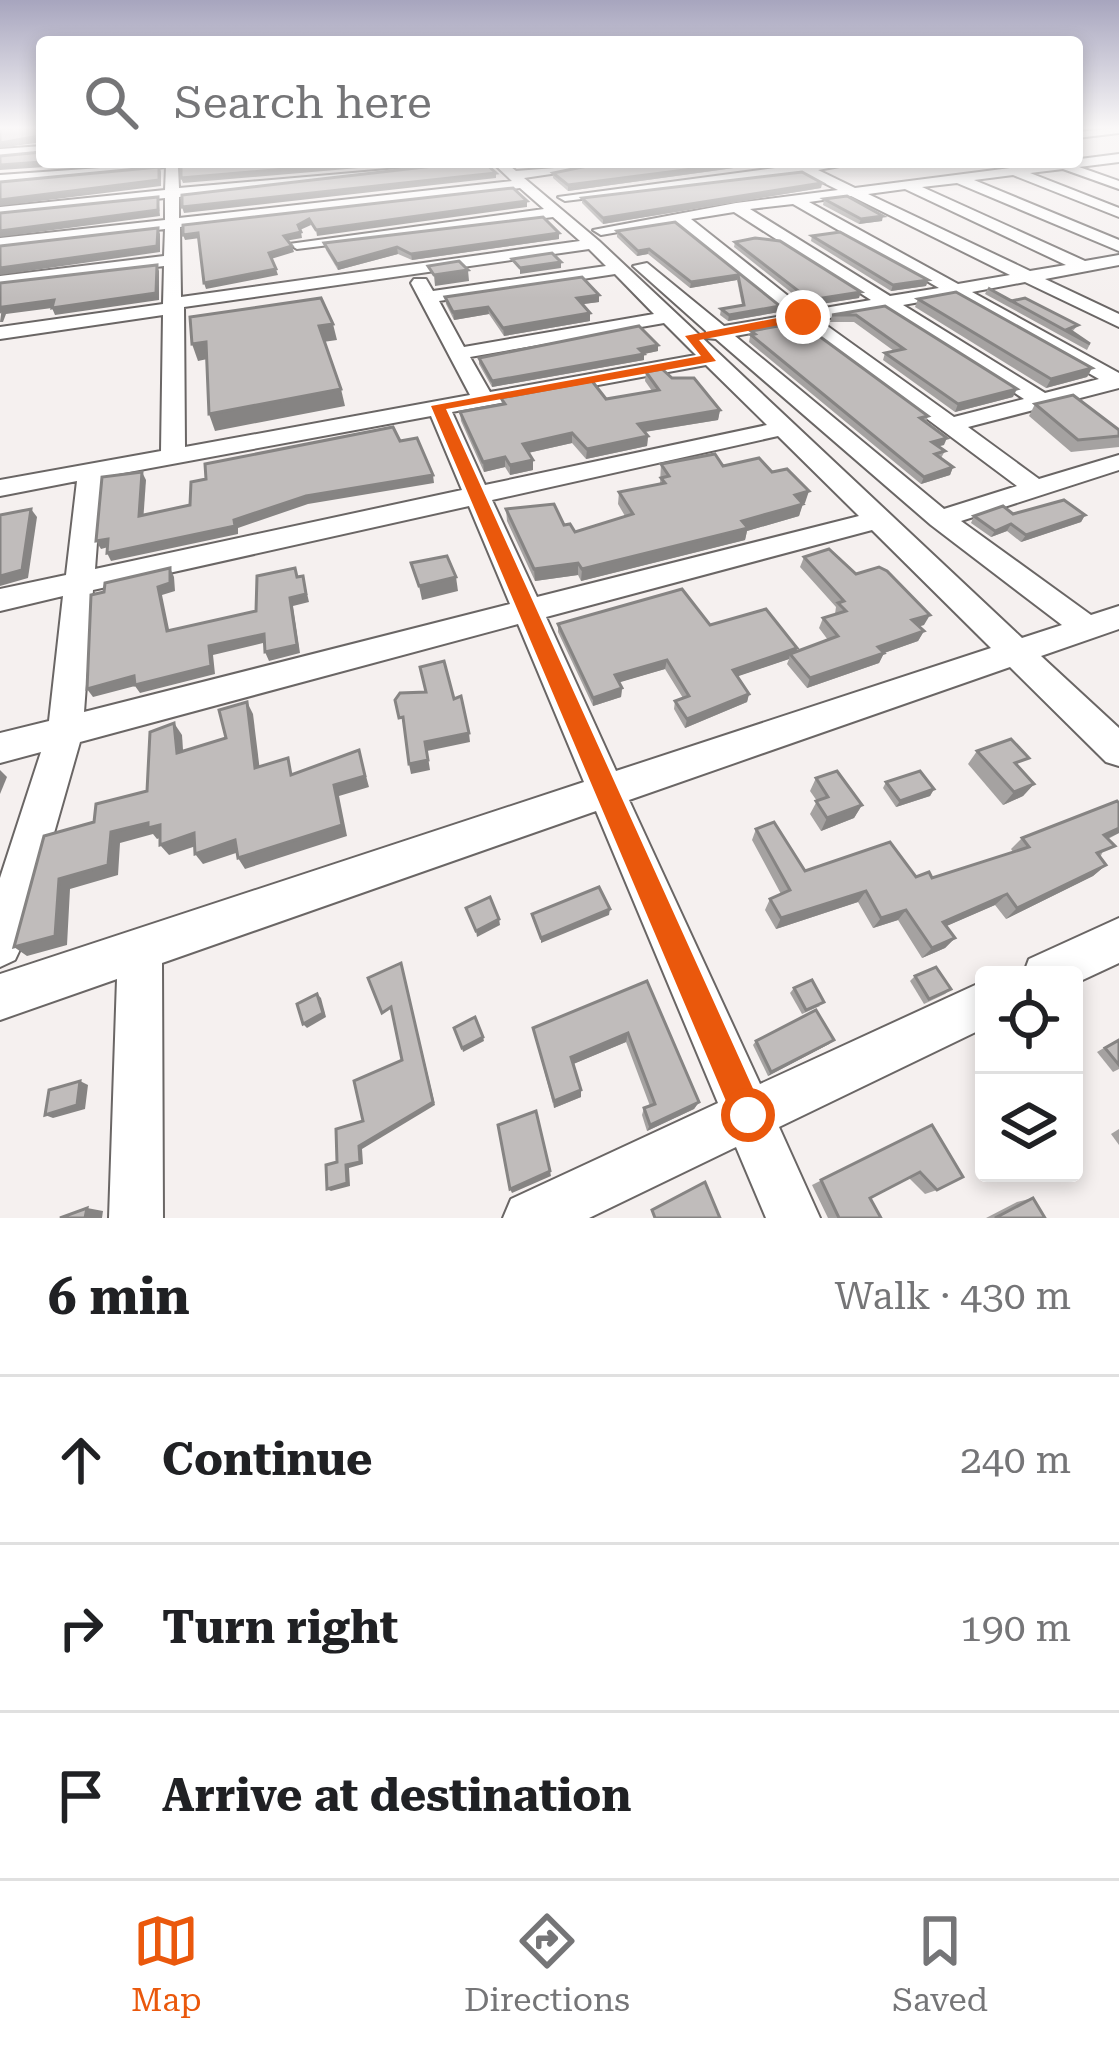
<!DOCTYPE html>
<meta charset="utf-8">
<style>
body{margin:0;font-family:"Roboto Serif",serif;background:#f2f2f2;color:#202124}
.controls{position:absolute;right:36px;bottom:36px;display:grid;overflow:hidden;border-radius:12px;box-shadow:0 6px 18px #0003}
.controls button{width:108px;height:108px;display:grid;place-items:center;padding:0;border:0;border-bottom:3px solid #e0e0e0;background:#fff;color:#202124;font:60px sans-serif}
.stop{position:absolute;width:36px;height:36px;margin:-27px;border:9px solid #ea580c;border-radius:50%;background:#fff}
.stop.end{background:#ea580c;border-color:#fff;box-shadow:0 3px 12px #0008}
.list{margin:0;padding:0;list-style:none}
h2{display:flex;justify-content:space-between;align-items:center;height:156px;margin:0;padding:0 48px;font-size:51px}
h2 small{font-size:39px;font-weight:400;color:#757577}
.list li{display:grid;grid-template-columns:78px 1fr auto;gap:36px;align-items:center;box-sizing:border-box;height:168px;padding:0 48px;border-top:3px solid #e0e0e0}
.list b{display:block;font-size:45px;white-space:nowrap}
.list em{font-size:39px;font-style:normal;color:#757577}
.icon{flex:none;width:66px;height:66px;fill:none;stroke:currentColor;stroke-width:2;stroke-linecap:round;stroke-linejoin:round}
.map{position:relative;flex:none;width:1119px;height:1218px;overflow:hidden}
.search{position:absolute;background:#fff;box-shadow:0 6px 18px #0003;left:36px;right:36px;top:36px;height:132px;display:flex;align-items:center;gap:30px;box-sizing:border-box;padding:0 42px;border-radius:12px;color:#757577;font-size:45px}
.sheet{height:660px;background:#fff}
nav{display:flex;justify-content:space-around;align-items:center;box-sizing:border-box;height:168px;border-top:3px solid #e0e0e0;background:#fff;font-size:33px;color:#757577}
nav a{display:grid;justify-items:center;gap:6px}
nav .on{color:#ea580c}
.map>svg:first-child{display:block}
</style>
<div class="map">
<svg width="1119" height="1218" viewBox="0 0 1119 1218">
<rect width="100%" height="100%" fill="#f5f0ef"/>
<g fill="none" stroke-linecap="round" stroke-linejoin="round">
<!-- minor casing -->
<g stroke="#6a6665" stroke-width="4">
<g id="minor">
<path d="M1119 128V133L1077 138V132Z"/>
<path d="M42 146V154L0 157V149Z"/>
<path d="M1119 154V162L1079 167 1119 181V189L1063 169 1030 173 1119 208V217L1013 175 974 180 1119 240V251L957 183 922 187 1085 261 1119 255V265L1045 279 1119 314V327L1025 282 972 292 1119 373V388L968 427 1039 479 1119 455V470L961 521 1091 615 1119 606V629L1041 656 1119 728V766L1106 762 1010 667 629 800 760 1084 984 981V1028L779 1127 820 1218H766L736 1147 589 1218H503L511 1199 718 1103 596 811 162 963 163 1218H109L117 979 0 1020V974L584 782 518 624 80 742 22 945 15 960 0 967V878L41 752 0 763V733L49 721 63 596 0 611V589L66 575 77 481 0 496V480L161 451 163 315 0 339V327L163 304 164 266 0 286V276L164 256 165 229 0 248V238L165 220V198L0 215V207L165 190 166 167 0 183V175L186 162 178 166 179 188 480 162 179 197V218L512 181 492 162H505L516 171 632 162 524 178 599 241 1022 638 1062 625 931 525 716 339 706 338V331L633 266 647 263 724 326 789 315 676 222 601 235 593 230 736 203 838 190 802 172 565 201 558 197 790 166 785 162H861L818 170 855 188ZM520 188 544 209 289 244 297 249 553 217 580 241 181 297 180 227ZM905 189 1066 265 1030 271 868 194ZM851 196 1010 275 958 284 809 202ZM793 204 939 288 890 296 750 209ZM734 212 871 300 807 311 691 219ZM589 249 606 266 433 291 426 279H414L411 283 470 395 185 447 184 307ZM615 274 654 314 464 347 439 301ZM953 296 1099 379 1045 393 903 305ZM884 308 1024 399 954 417 819 320ZM664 323 696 355 490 392 470 357ZM800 324 1017 486 944 509 735 336ZM706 365 767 425 485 485 452 412ZM431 416 462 490 95 569 102 477ZM778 436 859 516 537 597 492 500ZM469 506 510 604 84 712 93 590ZM872 530 991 648 616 771 546 617Z"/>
<path d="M1119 918V963L1074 984V975H1023L1029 959Z"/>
</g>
</g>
<!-- minor -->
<use href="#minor" fill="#fff" fill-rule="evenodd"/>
</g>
<!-- wall -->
<g fill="#a5a2a1">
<path d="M523 162H776L568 191 553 178V173L604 163 528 166Z"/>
<path d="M822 183 821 188 603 224 582 203V198Z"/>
<path d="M824 199 882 221 859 224 823 205Z"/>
<path d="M675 222 780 306 779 312 728 321 720 315 721 309 742 305 737 280 690 288 648 254 637 256 617 237V231Z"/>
<path d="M812 236 928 280 926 286 891 291 811 241Z"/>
<path d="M559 239 412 260 398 254 338 270 326 250 324 243Z"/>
<path d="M735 242 859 298 808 306 734 247Z"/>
<path d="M988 288 1011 301 1078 325 1072 332 1090 344 1087 350 985 294Z"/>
<path d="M445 297 599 302 582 304 590 313V321L504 336 489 314 454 320 446 304Z"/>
<path d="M918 299 1092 368 1087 377 1046 388 915 307Z"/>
<path d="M885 306 1013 397 955 412 883 360 885 353 894 351 854 322H830L832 315Z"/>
<path d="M751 331 928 416 926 422 944 445 938 446 945 451 941 458 953 467 950 475 921 484 749 342Z"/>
<path d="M658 351 644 354V360L492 387 479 364V358Z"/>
<path d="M646 372 672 378 720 410 718 420 645 432 648 436 647 446 586 459 572 443 528 453 533 470 510 475 505 467 484 472 461 421 460 412 502 404 501 398 606 399 652 391 645 381Z"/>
<path d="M1035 404 1119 430V447L1071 452 1029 416Z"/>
<path d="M661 464 723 466 805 503 802 504 799 516 747 531 745 540 581 581 578 575 535 581 507 521 506 509 564 525 575 532 625 516 618 504 619 492 660 484Z"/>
<path d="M1013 514 1085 515 1081 522 1021 542 1007 531 991 537 971 523 974 516Z"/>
<path d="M804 557 856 574 924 625 919 626 924 631 918 641 884 653 879 663 807 688 787 664 789 659 737 676 749 694 747 702 685 728 674 709 675 701 683 698 665 669 619 682 622 688 621 697 593 706 558 632V624L710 625 797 648 796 652 828 640 819 628 823 618 835 614 836 607 800 567Z"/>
<path d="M977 751 1020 769 1034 784 1023 796 1003 805 968 764Z"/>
<path d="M816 778 862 805 854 818 821 831 810 814 817 801 810 791Z"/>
<path d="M886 782 934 789 930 796 896 807 883 788Z"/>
<path d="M756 829 805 871 932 878 1013 852 1011 849 1022 838 1119 833 1108 839 1100 858 1106 865 1093 876 1006 919 995 905 946 926 955 938 945 948 922 958 898 920 873 928 858 902 776 929 765 910 770 899 781 894 752 840Z"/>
<path d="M915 976 951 989 945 994 924 1004 910 981Z"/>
<path d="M647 981 699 1102 694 1109 647 1131 642 1115 644 1108 650 1106 626 1042 573 1064 581 1097 554 1108 533 1028Z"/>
<path d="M794 988 820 1006 802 1014 790 993Z"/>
<path d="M1119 1039V1069L1113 1072 1097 1052Z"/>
<path d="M756 1041 829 1044 768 1076 753 1045Z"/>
<path d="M932 1125 937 1190 925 1194 909 1178 870 1198 881 1218H828L812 1185Z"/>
<path d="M1119 1129V1145L1111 1134Z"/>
<path d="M1033 1198 1045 1218H986L1017 1202Z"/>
</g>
<!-- shaded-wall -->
<g fill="#868483">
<path d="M39 136 42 142 0 148V143Z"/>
<path d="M42 162H121L0 170V165Z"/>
<path d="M365 162H428L183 183 181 178Z"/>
<path d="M747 162H776L568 191V185Z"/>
<path d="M159 167 161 172V186L0 206V200Z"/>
<path d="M496 173V178L184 213 182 207Z"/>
<path d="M822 183 821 188 603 224V218Z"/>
<path d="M158 197 160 216 0 237V231Z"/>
<path d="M527 201V207L317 236 316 230Z"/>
<path d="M883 216 882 221 859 224 861 219Z"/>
<path d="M309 219 311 225 300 230 298 225Z"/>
<path d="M158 228 160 234V252L0 275V268Z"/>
<path d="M301 232 302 238 285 241 284 236Z"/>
<path d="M198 233 200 238 185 240 183 235Z"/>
<path d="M559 233V239L412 260 411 254Z"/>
<path d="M292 246 294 252 271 259 269 253Z"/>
<path d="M397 247 398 254 338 270 337 264Z"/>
<path d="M649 249 648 254 637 256 638 251Z"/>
<path d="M561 262V268L520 274V268Z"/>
<path d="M157 265 159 271V300L55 315 52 308 6 314 3 322H0L2 307Z"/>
<path d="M276 269 278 275 206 289 204 283Z"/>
<path d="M468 270 469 281 435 286 434 275Z"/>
<path d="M738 275 737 280 690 288 691 282Z"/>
<path d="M928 280 926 286 891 291 893 285Z"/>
<path d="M861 292 859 298 808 306 810 300Z"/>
<path d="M599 295V302L577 305V298Z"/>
<path d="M780 306 779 312 728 321 729 315Z"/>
<path d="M488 307 489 314 454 320 453 312Z"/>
<path d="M590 313V321L504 336 503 328Z"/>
<path d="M333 324 337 340 323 342 319 326Z"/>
<path d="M206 342 212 358 198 361 192 344Z"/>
<path d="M658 345V351L644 354V360L492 387V381Z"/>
<path d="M1092 368 1087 377 1046 388 1051 379Z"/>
<path d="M341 389 345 406 215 431 209 414Z"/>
<path d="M1017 389 1013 397 955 412 958 404Z"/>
<path d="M720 410 718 420 637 433 638 424Z"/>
<path d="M572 433V443L523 454V444Z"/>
<path d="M648 436 647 446 586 459 587 449Z"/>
<path d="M947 438 944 445 928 449 932 442Z"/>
<path d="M505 457V467L484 472 483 462Z"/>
<path d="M533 460V470L510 475V465Z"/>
<path d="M953 467 950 475 921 484 924 477Z"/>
<path d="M142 472 146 480 143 523 139 516Z"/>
<path d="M433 475 434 483 308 504 238 528V534L111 561 107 553 234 520 306 496Z"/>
<path d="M809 491 805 503 791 507 795 495Z"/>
<path d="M803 504 799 516 747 531 745 540 581 581 582 569Z"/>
<path d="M31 509 37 517 28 578 0 586V576Z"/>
<path d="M1085 515 1081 522 1021 542 1026 535Z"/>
<path d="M1011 524 1007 531 991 537 995 531Z"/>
<path d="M108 539 112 546 101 549 96 541Z"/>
<path d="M578 563V575L535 581 534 569Z"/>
<path d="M170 568 174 577 175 591 162 595 171 639 167 631 158 587Z"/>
<path d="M303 576 309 602 293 606 300 653 269 661 265 652 290 598Z"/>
<path d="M456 577 458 591 422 600 419 586Z"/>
<path d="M930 615 924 625 907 630 912 620Z"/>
<path d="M924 631 918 641 884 653 879 663 807 688 810 678 878 647Z"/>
<path d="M264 634 267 642 213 655 215 674 140 693 135 686 93 697 87 689 209 646Z"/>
<path d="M797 648 794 657 790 654 789 659 730 679 733 670Z"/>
<path d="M667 660 665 669 614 684 615 675Z"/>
<path d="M622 688 621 697 593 706V698Z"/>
<path d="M749 694 747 702 685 728 687 719Z"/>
<path d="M247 702 253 714 261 779 255 768Z"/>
<path d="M174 723 182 735 184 764 177 753Z"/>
<path d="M469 733 470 742 427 751 430 770 411 774 409 764 425 742Z"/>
<path d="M359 750 369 787 339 796 347 836 245 869 238 858 334 785Z"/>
<path d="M0 770 7 777 0 794Z"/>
<path d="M1034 784 1023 796 1003 805 1014 792Z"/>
<path d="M934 789 930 796 896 807 900 801Z"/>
<path d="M862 805 854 818 821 831 827 818Z"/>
<path d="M148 823 160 825 168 835 157 839 153 834 120 843 118 875 70 889 67 945 27 956 14 947 59 879 111 832Z"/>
<path d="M1119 828V833L1091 846 1104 835Z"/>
<path d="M194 833 202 844 169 855 160 845Z"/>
<path d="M235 840 242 851 203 864 195 854Z"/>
<path d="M1106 865 1093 876 1006 919 1017 908Z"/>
<path d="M866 891 858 902 776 929 781 918Z"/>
<path d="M1007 894 995 905 933 932 943 922Z"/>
<path d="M610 909 609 915 541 943V938Z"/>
<path d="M906 910 898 920 873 928 881 918Z"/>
<path d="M499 919 500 925 477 937 476 931Z"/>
<path d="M955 938 945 948 922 958 932 948Z"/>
<path d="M401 963 435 1105 362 1149 363 1164 349 1168 350 1186 331 1191 327 1189 359 1146 433 1102Z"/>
<path d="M317 994 321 998 326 1017 307 1028 303 1024Z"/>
<path d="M628 1033 626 1042 571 1065V1057Z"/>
<path d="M483 1037 484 1041 463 1052 462 1048Z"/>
<path d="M834 1040 829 1044 768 1076 771 1072Z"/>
<path d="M80 1081 88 1085 85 1109 53 1118 45 1115Z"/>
<path d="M581 1090V1097L554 1108V1101Z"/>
<path d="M699 1102 694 1109 647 1131 650 1125Z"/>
<path d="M550 1171 551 1176 512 1193 510 1189Z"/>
<path d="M87 1208 103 1211 102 1218H85Z"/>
</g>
<!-- building -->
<g fill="#c0bcbb" stroke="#868483" stroke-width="3">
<path d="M0 128H42V148L39 136 0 143Z"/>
<path d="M42 152V162L0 165V156Z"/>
<path d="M183 162H365L181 178V163Z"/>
<path d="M468 162H484L496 173 182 207V195Z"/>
<path d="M607 162H747L568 185 553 173Z"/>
<path d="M159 167V180L0 200V182Z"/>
<path d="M802 172 822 183 603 218 582 198Z"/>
<path d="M513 188 527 201 316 230 309 219 298 225 301 232 284 236 292 246 269 253 276 269 204 283 198 233 183 235V225Z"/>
<path d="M847 196 883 216 861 219 824 199Z"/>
<path d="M158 197V210L0 231V213Z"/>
<path d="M543 217 559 233 411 254 397 247 337 264 324 243Z"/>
<path d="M675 222 780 306 729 315 721 309 744 305 738 275 691 282 649 249 638 251 617 231Z"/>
<path d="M158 228 157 246 0 268V246Z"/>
<path d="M840 232 928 280 893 285 812 236Z"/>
<path d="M755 238 780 241 861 292 810 300 735 242Z"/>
<path d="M552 253 561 262 520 268 512 259Z"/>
<path d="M459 261 468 270 434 275 428 266Z"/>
<path d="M157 265 156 293 52 308 54 300 2 307 0 313V283Z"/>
<path d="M582 277 599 295 577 298 590 313 503 328 488 307 453 312 445 297Z"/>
<path d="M988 288 1011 301 1025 298 1078 325 1068 329 1090 344Z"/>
<path d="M956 292 1092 368 1051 379 918 299Z"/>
<path d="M321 298 333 324 319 326 341 389 209 414 206 342 192 344 190 317Z"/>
<path d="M885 306 1017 389 958 404 885 353 904 349 856 315H832Z"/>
<path d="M800 322 928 416 920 418 947 438 932 442 945 451 935 454 953 467 924 477 751 335 755 334 751 331Z"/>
<path d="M639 326 658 345 639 349 644 354 492 381 479 358Z"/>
<path d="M662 369 672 378H694L720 410 638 424 648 436 587 449 572 433 523 444 533 460 510 465 505 457 483 462 460 412 505 404 501 398 592 381 606 399 659 390 646 372Z"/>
<path d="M1073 395 1119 430V436L1078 440 1035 404Z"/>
<path d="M393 427 400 441 417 438 433 475 306 496 234 520 235 526 107 553 108 539 96 541 102 477 142 472 139 516 190 505 191 482 206 479 205 464Z"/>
<path d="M715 454 723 466 759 458 772 472 787 469 809 491 795 495 803 504 742 521 748 528 582 569 578 563 534 569 506 509 554 504 564 525 570 524 575 532 633 514 619 492 665 483 661 478 669 476 661 464Z"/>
<path d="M1064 500 1085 515 1026 535 1011 524 995 531 974 516 1003 506 1013 514Z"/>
<path d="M31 509 22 570 0 576V515Z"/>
<path d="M829 549 856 574 879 567 887 571 930 615 912 620 924 631 878 647 884 653 810 678 790 654 838 636 823 618 846 611 838 603 844 601 804 557Z"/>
<path d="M447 556 456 577 419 586 411 563Z"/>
<path d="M170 568V583L158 587 167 631 256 611 257 576 295 568 297 577 303 576 306 594 290 598 297 645 265 652 264 634 209 646 211 666 135 685 134 676 87 689 91 595 104 592 105 583Z"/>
<path d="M682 589 710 625 766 609 797 648 733 670 749 694 687 719 675 701 689 696 667 660 615 675 622 688 593 698 558 624Z"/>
<path d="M444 661 454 699 461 696 469 733 425 742 428 760 409 764 403 717 399 718 395 700 400 693 426 692 420 667Z"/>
<path d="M247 702 255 768 288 758 291 775 359 750 365 776 334 785 342 825 238 858 235 840 195 854 194 833 160 845V825L148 828V823L111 832 108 865 59 879 55 936 14 947 44 836 94 822 96 804 147 791 150 732 174 723 177 753 226 738 219 710Z"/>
<path d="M1011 739 1029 758 1015 763 1034 784 1014 792 977 751Z"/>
<path d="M837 771 862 805 827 818 816 801 828 797 816 778Z"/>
<path d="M920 771 934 789 900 801 886 782Z"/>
<path d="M1117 801 1119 803V828L1104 835 1115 846 1097 853 1106 865 1017 908 1007 894 943 922 955 938 932 948 906 910 881 918 866 891 781 918 770 899 790 890 756 829 774 822 805 871 890 842 916 877 929 872 932 878 1029 847 1022 838Z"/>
<path d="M599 887 610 909 541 938 532 914Z"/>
<path d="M490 897 499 919 476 931 466 908Z"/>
<path d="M401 963 433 1102 359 1146 360 1162 346 1165 347 1183 327 1189 326 1165 337 1162 336 1129 363 1121 354 1081 402 1060 391 1007 382 1013 368 978Z"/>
<path d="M936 967 951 989 929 999 915 976Z"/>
<path d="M812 980 824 1002 806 1010 794 988Z"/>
<path d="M647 981 699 1102 650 1125 644 1108 655 1104 628 1033 571 1057 581 1090 554 1101 533 1028Z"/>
<path d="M317 994 323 1013 303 1024 297 1004Z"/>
<path d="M816 1010 834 1040 771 1072 756 1041Z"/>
<path d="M475 1017 483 1037 462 1048 454 1028Z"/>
<path d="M1119 1040V1065L1105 1048Z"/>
<path d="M80 1081 77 1105 45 1115 49 1090Z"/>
<path d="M536 1111 550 1171 510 1189 498 1125Z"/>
<path d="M932 1125 963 1177 937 1190 920 1172 870 1198 881 1218H839L821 1180Z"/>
<path d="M705 1182 720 1218H655L652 1210Z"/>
<path d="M1033 1198 1045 1218H995Z"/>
<path d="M87 1208 85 1218H60Z"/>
</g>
<!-- sky -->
<linearGradient id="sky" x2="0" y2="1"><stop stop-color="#a7a5be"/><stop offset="0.43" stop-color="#faf8f8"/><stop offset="1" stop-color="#faf8f8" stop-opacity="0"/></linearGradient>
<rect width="1119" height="298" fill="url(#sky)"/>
<!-- route -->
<path fill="#ea580c" d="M803 313 807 320 699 340 716 361 446 409 760 1104 764 1115 760 1127 748 1131 737 1127 431 406 701 356 685 336Z"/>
</svg>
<div class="controls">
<button><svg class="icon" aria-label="locate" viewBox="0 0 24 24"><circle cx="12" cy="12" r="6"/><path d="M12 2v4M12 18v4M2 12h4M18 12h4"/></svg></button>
<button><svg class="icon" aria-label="layers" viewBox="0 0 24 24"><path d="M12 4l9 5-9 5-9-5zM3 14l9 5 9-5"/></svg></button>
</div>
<div class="stop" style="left:748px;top:1115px"></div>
<div class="stop end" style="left:803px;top:317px"></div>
<div class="search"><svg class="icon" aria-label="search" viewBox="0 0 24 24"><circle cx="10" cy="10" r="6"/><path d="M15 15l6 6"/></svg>Search here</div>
</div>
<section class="sheet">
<h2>6 min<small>Walk · 430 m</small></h2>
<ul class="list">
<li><svg class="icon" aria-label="ahead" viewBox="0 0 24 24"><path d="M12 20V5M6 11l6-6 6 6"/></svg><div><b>Continue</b></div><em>240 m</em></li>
<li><svg class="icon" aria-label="right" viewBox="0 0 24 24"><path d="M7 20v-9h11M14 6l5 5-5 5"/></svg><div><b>Turn right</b></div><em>190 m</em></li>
<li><svg class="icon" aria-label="arrive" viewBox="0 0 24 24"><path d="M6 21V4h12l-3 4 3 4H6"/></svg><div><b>Arrive at destination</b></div></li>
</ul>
</section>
<nav>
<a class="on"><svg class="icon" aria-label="map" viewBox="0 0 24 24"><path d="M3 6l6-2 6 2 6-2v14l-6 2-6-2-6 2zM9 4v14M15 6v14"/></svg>Map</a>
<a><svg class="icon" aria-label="directions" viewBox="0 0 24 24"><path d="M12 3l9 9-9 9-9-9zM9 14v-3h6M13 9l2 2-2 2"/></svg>Directions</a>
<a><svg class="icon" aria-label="saved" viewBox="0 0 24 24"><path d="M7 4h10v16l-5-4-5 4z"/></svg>Saved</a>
</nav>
